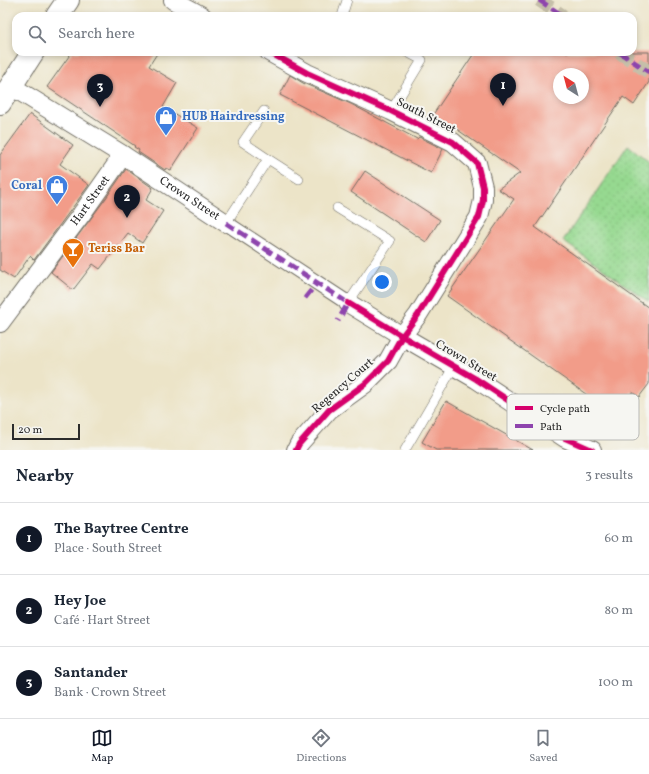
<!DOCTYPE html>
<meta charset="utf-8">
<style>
body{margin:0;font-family:Vollkorn,serif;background:#f6f6f7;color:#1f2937}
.compass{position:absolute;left:553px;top:68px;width:36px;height:36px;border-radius:50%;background:#fff;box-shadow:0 2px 6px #0003;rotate:324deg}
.scale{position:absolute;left:12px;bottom:10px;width:68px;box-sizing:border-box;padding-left:4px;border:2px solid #2b2b2b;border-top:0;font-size:11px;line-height:14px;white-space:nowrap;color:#2b2b2b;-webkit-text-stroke:3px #f6f6f2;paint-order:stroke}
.you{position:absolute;left:382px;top:282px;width:14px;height:14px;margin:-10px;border:3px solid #fff;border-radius:50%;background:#1a73e8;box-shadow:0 0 0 6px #1a73e833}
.badge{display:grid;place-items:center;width:26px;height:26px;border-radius:50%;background:#111827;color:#fff;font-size:13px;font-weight:700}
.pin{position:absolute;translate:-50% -33px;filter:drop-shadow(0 1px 2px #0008)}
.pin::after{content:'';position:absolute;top:21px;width:14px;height:12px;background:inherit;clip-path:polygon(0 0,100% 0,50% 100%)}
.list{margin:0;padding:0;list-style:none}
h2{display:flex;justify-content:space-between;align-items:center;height:52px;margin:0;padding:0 16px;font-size:17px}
h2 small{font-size:13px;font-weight:400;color:#747a83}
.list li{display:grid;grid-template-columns:26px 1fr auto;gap:12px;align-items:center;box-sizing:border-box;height:72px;padding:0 16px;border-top:1px solid #e0e1e3}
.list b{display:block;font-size:15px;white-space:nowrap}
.list p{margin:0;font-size:13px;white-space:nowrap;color:#747a83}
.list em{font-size:13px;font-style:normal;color:#747a83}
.icon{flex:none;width:22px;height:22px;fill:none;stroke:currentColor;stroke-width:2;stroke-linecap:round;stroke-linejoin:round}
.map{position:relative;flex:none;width:649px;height:450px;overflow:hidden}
.search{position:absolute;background:#fff;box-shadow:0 2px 6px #0003;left:12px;right:12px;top:12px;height:44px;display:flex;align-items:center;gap:10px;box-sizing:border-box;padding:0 14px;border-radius:12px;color:#747a83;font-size:15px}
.sheet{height:268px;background:#fff}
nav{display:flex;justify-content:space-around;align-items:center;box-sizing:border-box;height:56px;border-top:1px solid #e0e1e3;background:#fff;font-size:11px;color:#747a83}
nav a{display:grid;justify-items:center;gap:2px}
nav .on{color:#111827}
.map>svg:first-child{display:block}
</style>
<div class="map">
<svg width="649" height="450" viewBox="0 0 649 450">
<defs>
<pattern id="grass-dots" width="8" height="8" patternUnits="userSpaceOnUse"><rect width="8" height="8" fill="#96d990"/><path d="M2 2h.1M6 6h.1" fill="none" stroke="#81ba7c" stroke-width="1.8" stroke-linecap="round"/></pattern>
</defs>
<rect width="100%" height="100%" fill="#f6f6f2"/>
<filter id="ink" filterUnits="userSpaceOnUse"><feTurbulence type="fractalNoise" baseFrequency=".025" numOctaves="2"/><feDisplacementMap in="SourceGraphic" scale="8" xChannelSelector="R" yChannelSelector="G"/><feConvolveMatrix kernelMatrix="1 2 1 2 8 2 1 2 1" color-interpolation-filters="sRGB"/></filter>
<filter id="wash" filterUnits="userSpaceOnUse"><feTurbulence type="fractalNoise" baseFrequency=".012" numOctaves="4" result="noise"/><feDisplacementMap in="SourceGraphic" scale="16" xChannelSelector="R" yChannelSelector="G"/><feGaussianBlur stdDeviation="0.9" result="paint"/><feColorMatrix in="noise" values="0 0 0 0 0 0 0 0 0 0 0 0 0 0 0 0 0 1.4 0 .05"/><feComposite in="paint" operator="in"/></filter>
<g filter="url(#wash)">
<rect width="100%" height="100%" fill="#ece4c8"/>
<!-- grass -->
<path fill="url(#grass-dots)" stroke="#60825e" d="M628 145 649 162V302L563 241Z"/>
<g id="blocks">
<!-- building -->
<g fill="#f29c89" fill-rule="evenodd">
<path d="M72 52H158L149 66 177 83 163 107 198 128 171 170 166 168 165 170 138 152 139 150 134 147 135 146 47 87Z"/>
<path d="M475 52H649V82L634 105 623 97 535 227 649 308V384L639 397 632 392 617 416 447 296 514 199 498 189 520 173 455 128 453 130 430 119ZM559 74H583V98H559Z"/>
<path d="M290 75 303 83 351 104 417 139 419 137 443 149 431 173 280 95Z"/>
<path d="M30 114 73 145 60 164 89 185 34 260 30 256 14 279 0 270V155Z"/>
<path d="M126 169 153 188 146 200 163 211 142 243 128 233 100 269 93 264 73 290 51 272 106 198Z"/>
<path d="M365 171 440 220 426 242 351 192Z"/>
<path d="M446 401 533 450H436L422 442Z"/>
</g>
</g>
</g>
<g filter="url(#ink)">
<use href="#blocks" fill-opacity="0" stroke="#6f6c62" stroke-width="1"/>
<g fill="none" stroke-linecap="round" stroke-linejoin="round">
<!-- pedestrian-tunnel -->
<g stroke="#c5bfa9" stroke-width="14" stroke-dasharray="14 7" stroke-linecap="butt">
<path d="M539 0 563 16"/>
<path d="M619 52 649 72"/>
</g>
<!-- service casing -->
<g stroke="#6f6c62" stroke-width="10">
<g id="service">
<path d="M342 16 347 0"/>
<path d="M264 111 243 142 268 159"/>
<path d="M391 111 422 60 407 52"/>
<path d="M337 208 390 241 348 303"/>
<path d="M226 223 268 159 299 179"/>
<path d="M405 450 454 366"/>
</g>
</g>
<!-- pedestrian casing -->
<g stroke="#6f6c62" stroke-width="16">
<path id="pedestrian" d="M226 223 348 303"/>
</g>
<!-- minor casing -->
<g stroke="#6f6c62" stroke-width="20">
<g id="minor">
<path d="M173 0 202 16"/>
<path d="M269 52 307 73 391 111 453 142 477 163 483 187V200L479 217 418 315 402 336 388 361 365 384 329 410 299 444 296 450"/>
<path id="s1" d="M11 86 123 155 226 223"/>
<path d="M348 303 402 336 476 379 565 438 592 450"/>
<path id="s2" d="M0 323 83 212 123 155"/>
</g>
</g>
<!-- primary casing -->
<g stroke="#6f6c62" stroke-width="24">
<g id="primary">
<path d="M57 16 68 0"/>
<path d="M0 103 33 52"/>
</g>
</g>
<!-- service -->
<use href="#service" stroke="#fff" stroke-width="9"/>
<!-- pedestrian -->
<use href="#pedestrian" stroke="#fff" stroke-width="14"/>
<!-- minor -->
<use href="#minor" stroke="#fff" stroke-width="18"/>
<!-- primary -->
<use href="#primary" stroke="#fff" stroke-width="22"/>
<!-- quiet -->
<g stroke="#8e44ad" stroke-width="5" stroke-dasharray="10 5" stroke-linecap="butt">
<path d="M539 0 563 16"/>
<path d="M619 52 649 72"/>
<path d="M226 223 348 303 338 321"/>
<path d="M305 298 317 283"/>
</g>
<!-- cycleway casing -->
<g stroke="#f6f6f2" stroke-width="8">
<g id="cycleway">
<path d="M269 52 307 73 391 111 453 142 477 163 483 187V200L479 217 418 315 402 336 388 361 365 384 329 410 299 444 296 450"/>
<path d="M348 303 402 336 476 379 565 438 592 450"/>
</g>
</g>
<!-- cycleway -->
<use href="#cycleway" stroke="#d6006c" stroke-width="6"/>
</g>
</g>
<!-- icons -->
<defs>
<g id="shop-pin" transform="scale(1.15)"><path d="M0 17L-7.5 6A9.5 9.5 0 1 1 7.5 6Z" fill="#3f7fe0" stroke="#f6f6f2"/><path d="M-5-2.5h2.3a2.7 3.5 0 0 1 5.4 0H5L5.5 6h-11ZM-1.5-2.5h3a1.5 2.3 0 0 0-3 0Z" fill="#fff"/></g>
<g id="bar-pin" transform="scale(1.15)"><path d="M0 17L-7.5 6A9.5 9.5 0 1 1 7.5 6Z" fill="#e8710a" stroke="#f6f6f2"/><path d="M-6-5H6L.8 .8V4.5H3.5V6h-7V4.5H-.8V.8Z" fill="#fff"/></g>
</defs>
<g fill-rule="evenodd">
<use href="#shop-pin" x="166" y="117"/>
<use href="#shop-pin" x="57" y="186"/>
<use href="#bar-pin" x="73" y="249"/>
</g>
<g text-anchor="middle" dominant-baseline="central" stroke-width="4" stroke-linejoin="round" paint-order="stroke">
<!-- street labels -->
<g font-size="12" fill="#2b2b2b" stroke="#f6f6f2">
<text transform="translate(426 116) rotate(27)">South Street</text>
<text stroke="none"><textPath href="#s1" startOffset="211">Crown Street</textPath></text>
<text stroke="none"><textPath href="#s2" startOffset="152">Hart Street</textPath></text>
<text transform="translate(466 361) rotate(31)">Crown Street</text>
<text transform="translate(343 386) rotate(-41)">Regency Court</text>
</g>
<!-- shop labels -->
<g font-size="12" font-weight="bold" fill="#366cbe" stroke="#f6f6f2" text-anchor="start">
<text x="182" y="117">HUB Hairdressing</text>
<text x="42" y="186" text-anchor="end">Coral</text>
</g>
<!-- food labels -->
<g font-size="12" font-weight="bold" fill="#c56008" stroke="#f6f6f2" text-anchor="start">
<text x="88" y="249">Teriss Bar</text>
</g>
</g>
<!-- legend -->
<rect x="507" y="394" width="132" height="46" rx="6" fill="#f6f6f2" stroke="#b9b9b6" stroke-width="1"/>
<rect x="515" y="406" width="18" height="4" fill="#d6006c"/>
<rect x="515" y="424" width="18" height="4" fill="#8e44ad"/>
<g font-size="11" fill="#2b2b2b">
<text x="540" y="412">Cycle path</text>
<text x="540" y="430">Path</text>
</g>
</svg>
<svg class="compass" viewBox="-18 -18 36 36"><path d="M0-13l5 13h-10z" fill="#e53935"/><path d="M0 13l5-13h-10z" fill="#747a83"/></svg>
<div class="scale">20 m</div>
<div class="you"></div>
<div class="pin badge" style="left:503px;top:106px">1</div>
<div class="pin badge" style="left:127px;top:218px">2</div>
<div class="pin badge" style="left:100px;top:107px">3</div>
<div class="search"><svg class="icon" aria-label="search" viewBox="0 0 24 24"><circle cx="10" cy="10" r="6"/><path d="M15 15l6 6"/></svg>Search here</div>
</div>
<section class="sheet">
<h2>Nearby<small>3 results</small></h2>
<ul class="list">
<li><span class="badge">1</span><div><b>The Baytree Centre</b><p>Place · South Street</p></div><em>60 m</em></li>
<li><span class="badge">2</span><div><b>Hey Joe</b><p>Café · Hart Street</p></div><em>80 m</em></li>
<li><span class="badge">3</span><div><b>Santander</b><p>Bank · Crown Street</p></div><em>100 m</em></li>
</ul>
</section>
<nav>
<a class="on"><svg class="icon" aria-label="map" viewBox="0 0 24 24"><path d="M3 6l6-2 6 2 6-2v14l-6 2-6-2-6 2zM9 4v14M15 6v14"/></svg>Map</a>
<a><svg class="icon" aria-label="directions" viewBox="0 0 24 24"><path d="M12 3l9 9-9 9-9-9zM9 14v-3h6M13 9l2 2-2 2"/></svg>Directions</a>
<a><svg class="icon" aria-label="saved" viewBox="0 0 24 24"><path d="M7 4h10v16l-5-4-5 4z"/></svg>Saved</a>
</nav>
